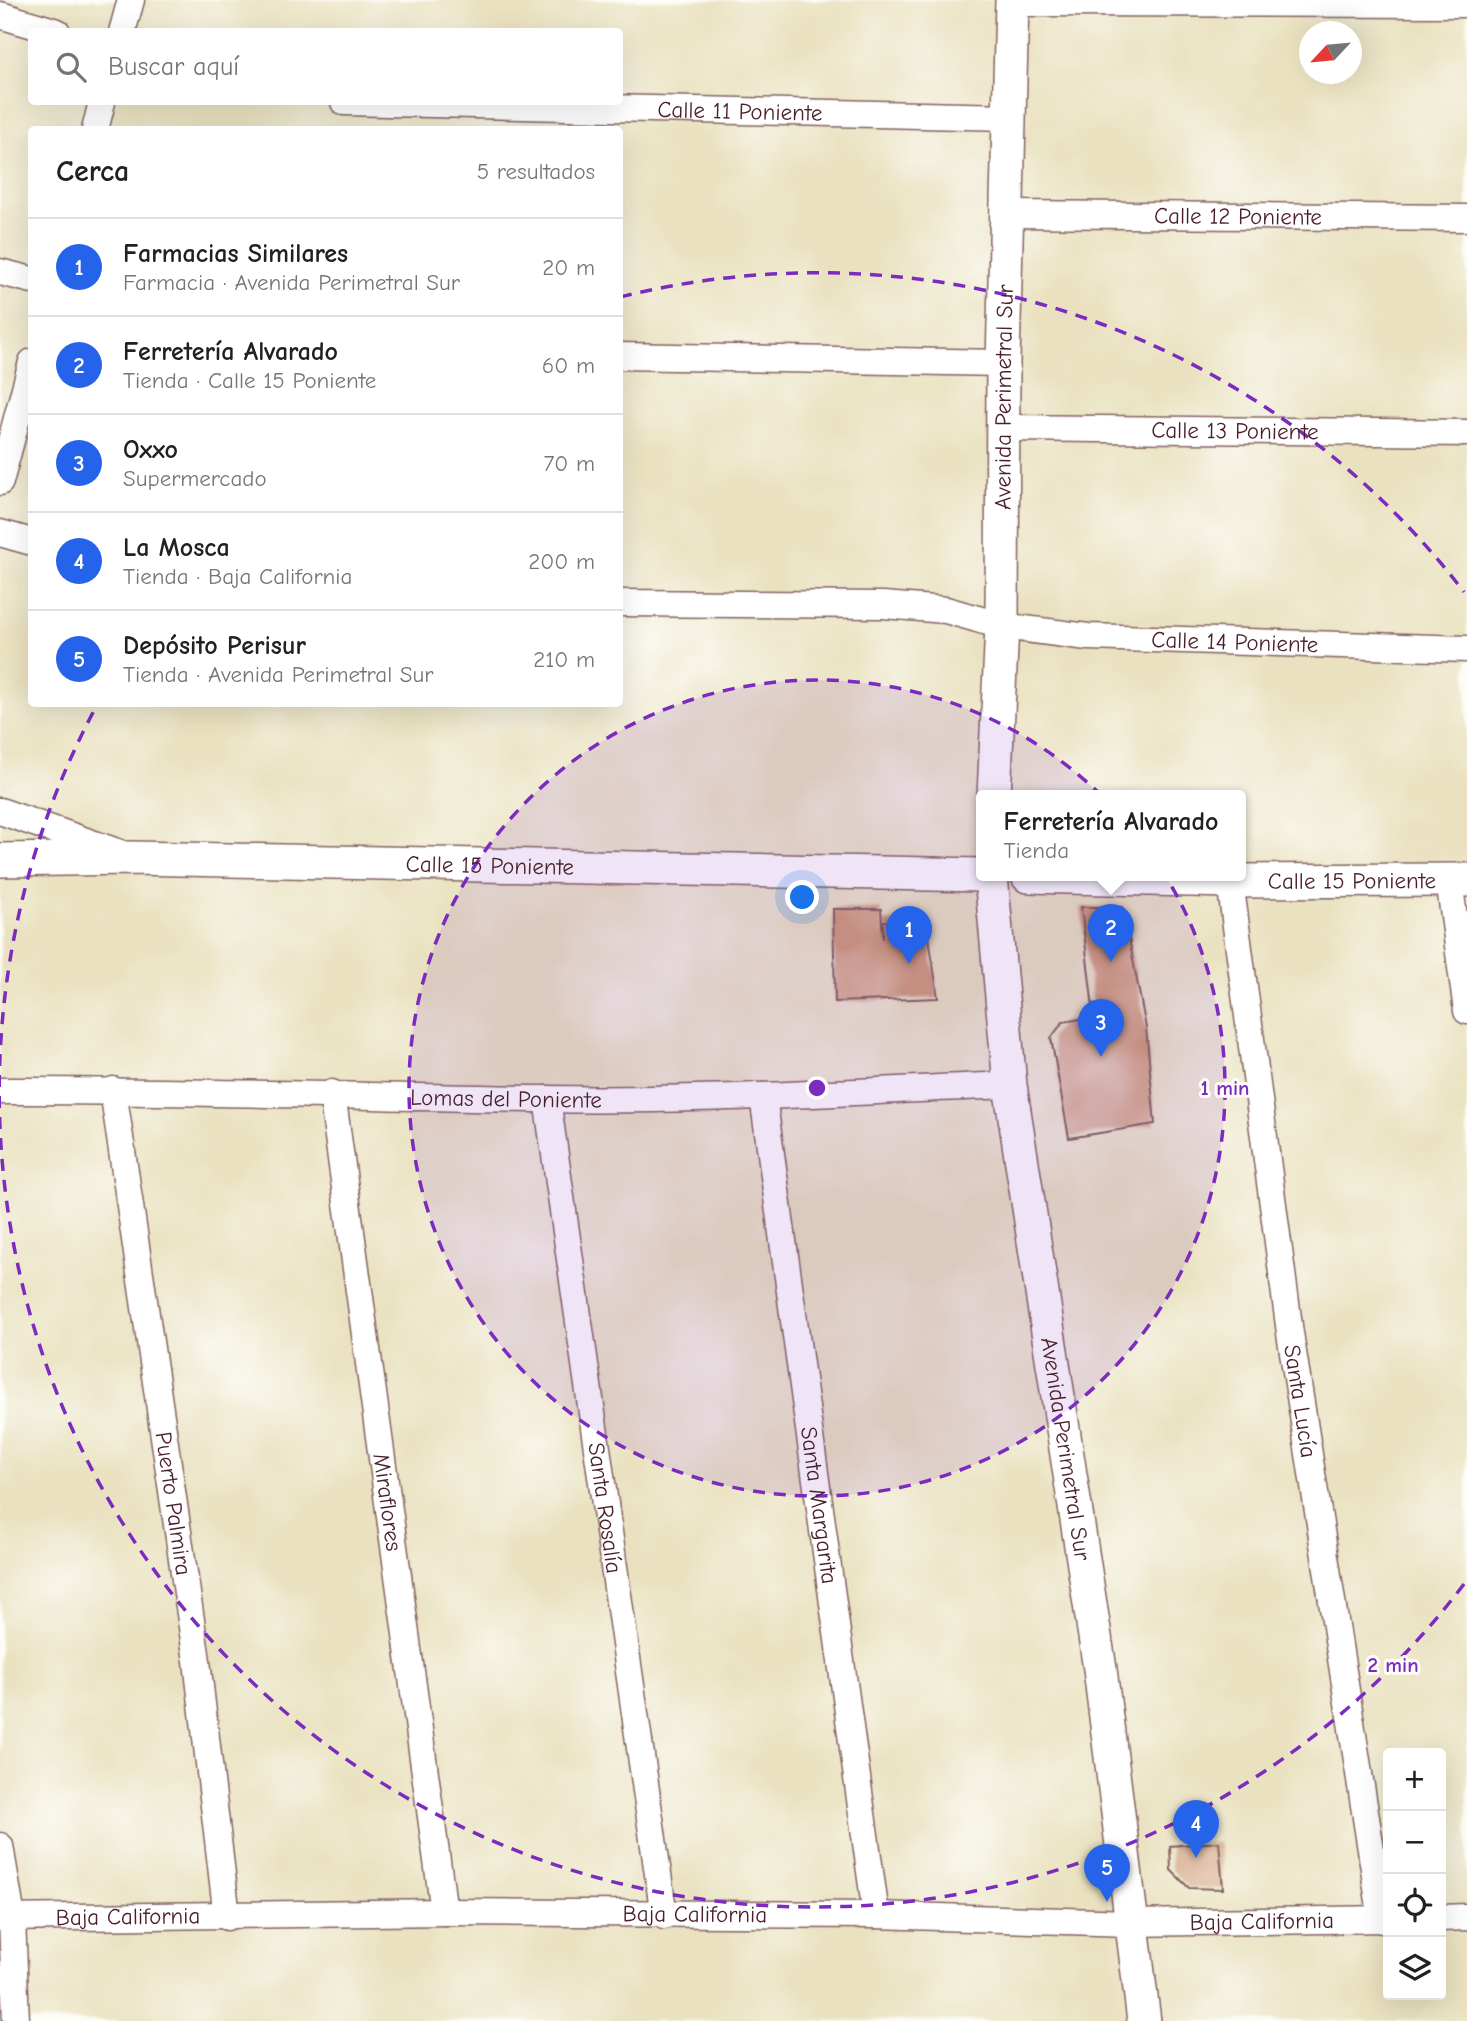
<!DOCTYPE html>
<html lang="es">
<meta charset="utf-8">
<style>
body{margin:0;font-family:"Comic Neue",sans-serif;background:#f2f2f2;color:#202124}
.controls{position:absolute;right:21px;bottom:21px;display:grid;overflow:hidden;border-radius:7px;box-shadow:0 7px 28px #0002}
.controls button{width:63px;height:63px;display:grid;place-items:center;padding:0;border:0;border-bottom:2px solid #e0e0e0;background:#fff;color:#202124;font:35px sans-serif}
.compass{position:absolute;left:1299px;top:21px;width:63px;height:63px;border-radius:50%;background:#fff;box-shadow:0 7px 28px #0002;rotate:244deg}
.you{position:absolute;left:803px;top:898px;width:24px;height:24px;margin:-18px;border:5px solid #fff;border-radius:50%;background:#1a73e8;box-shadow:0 0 0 10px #1a73e833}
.badge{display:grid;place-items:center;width:46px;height:46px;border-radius:50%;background:#2563eb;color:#fff;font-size:23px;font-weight:700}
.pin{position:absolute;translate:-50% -58px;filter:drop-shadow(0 2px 4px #0008)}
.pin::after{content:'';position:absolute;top:37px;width:24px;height:21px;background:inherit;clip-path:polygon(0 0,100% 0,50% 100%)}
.popup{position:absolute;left:976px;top:790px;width:270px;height:91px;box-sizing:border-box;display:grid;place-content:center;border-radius:7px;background:#fff;filter:drop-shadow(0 2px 5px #0005);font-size:23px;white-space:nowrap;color:#757577}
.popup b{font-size:26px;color:#202124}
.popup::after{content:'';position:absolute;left:50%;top:100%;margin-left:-14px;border:14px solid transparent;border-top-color:#fff}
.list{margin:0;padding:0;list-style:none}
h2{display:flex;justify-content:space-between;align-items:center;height:91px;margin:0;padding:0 28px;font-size:30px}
h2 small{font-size:23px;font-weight:400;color:#757577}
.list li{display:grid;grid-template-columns:46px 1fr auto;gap:21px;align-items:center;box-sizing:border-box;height:98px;padding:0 28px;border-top:2px solid #e0e0e0}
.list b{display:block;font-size:26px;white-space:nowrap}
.list p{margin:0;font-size:23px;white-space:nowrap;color:#757577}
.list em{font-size:23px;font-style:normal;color:#757577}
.icon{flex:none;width:38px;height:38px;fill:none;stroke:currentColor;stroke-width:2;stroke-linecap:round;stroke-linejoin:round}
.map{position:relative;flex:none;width:1467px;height:2021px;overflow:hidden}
.search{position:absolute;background:#fff;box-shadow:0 7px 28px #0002;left:28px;top:28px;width:595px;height:77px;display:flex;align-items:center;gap:18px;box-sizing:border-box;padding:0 24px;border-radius:7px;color:#757577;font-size:26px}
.panel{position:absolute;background:#fff;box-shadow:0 7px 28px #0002;left:28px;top:126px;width:595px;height:581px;border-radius:7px}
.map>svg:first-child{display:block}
</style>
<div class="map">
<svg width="1467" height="2021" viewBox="0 0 1467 2021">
<rect width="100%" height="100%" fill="#fdfcf7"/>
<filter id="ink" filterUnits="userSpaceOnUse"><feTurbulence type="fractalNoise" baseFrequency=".0143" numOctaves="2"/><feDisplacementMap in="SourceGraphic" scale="14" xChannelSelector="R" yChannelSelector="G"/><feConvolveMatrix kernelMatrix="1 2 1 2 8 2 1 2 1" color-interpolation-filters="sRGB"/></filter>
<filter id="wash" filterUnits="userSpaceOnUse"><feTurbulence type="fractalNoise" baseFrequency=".00686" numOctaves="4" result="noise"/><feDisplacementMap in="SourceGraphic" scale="28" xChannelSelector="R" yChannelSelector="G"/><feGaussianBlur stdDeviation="1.57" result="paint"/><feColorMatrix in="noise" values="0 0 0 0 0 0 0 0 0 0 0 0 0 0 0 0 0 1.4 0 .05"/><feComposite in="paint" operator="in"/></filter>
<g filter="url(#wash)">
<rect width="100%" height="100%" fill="#e9e1bf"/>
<g id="blocks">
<!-- building -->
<g fill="#cf9d79">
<path d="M1081 907H1123L1146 1028 1155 1124 1069 1138 1051 1038 1063 1022 1094 1017Z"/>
<path d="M833 909H881L883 939V921L919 923 928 930 938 998 835 1002Z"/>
<path d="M1219 1842 1223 1889 1189 1888 1171 1870 1170 1846Z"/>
</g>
</g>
</g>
<g filter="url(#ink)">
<use href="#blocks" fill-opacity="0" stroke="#82635f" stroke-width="2"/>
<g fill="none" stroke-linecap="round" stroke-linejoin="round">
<!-- minor casing -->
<g stroke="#82635f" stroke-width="29">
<g id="minor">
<path d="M1012 3 1467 4"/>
<path d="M0 15 57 32"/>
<path d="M122 32 131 0"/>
<path id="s1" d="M344 102 1010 117"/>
<path d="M95 130 102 102"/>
<path id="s2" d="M1009 214 1467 218"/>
<path d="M0 272 32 280"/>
<path d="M620 356 1003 363"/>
<path id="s3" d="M1004 428 1467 433"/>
<path d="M0 482 32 362"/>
<path d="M0 533 32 542"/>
<path id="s4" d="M620 603 883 605 946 610 1002 626 1088 637 1467 649"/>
<path d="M0 811 120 853"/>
<path d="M1449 880 1467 1011"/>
<path id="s5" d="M1230 881 1290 1333 1382 1920"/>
<path id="s6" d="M113 1090 197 1661 227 1917"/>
<path id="s7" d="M0 1091C182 1090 363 1097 545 1099 700 1102 855 1091 1010 1085"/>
<path id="s8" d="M332 1093 444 1912"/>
<path id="s9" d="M763 1096 876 1915"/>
<path id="s10" d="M547 1099 664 1916"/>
<path d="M0 1846 12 1918 16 2021"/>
<path id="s11" d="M0 1918 444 1912 876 1915 1130 1923 1388 1919"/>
<path d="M1441 1918 1467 1917"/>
</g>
</g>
<!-- tertiary casing -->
<g stroke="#82635f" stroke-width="36">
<g id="tertiary">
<path id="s12" d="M994 796 1002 626 1003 363 1012 0"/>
<path id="s13" d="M0 860 132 858 982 875"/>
<path id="s14" d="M991 876 1010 1085 1100 1669 1144 2021"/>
<path id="s15" d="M1028 876 1230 881 1467 880"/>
</g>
</g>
<!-- minor -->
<use href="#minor" stroke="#fff" stroke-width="26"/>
<!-- tertiary -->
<use href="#tertiary" stroke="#fff" stroke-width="33"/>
</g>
</g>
<!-- distance rings -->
<circle cx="817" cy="1088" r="408" fill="#7b2cbf" fill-opacity=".12"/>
<g fill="none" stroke="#7b2cbf" stroke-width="3.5" stroke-dasharray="12 9">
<circle cx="817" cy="1088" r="408"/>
<path d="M1464 1584A815 815 0 0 1 97 705M620 297A815 815 0 0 1 1464 592"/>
</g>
<g text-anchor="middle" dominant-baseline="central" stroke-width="6" stroke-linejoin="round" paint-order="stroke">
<!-- street labels -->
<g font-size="23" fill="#4a1f2b" stroke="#fdfcf7">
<text stroke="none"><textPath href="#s1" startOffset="396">Calle 11 Poniente</textPath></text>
<text stroke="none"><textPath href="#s2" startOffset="229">Calle 12 Poniente</textPath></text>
<text stroke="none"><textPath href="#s12" startOffset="399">Avenida Perimetral Sur</textPath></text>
<text stroke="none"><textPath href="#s3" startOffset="231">Calle 13 Poniente</textPath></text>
<text stroke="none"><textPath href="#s4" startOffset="618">Calle 14 Poniente</textPath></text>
<text stroke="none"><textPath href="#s13" startOffset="490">Calle 15 Poniente</textPath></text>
<text stroke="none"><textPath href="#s15" startOffset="324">Calle 15 Poniente</textPath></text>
<text stroke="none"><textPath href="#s7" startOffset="506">Lomas del Poniente</textPath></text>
<text stroke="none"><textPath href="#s5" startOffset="525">Santa Lucía</textPath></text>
<text stroke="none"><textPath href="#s14" startOffset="578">Avenida Perimetral Sur</textPath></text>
<text stroke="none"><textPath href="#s8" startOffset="413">Miraflores</textPath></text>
<text stroke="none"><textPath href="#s6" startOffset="418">Puerto Palmira</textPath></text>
<text stroke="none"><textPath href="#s9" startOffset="413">Santa Margarita</textPath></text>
<text stroke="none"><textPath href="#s10" startOffset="413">Santa Rosalía</textPath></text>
<text stroke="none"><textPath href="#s11" startOffset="695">Baja California</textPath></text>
<text stroke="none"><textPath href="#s11" startOffset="128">Baja California</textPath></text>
<text stroke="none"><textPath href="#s11" startOffset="1262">Baja California</textPath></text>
</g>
</g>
<circle cx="817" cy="1088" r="10" fill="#7b2cbf" stroke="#fdfcf7" stroke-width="3.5"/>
<g font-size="21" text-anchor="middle" font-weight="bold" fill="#7b2cbf" stroke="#fdfcf7" stroke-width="6" stroke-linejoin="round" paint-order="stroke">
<text x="1225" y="1095">1 min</text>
<text x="1393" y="1672">2 min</text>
</g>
</svg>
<div class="controls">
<button>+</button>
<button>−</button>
<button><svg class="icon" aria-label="locate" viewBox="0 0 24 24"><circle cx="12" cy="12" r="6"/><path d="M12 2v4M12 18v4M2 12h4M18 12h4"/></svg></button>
<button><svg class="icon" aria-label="layers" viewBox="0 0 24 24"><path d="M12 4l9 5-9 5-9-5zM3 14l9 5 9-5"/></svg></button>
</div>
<svg class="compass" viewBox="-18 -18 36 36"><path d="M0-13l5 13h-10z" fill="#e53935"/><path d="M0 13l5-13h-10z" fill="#757577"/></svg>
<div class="you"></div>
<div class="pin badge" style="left:909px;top:964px">1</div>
<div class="pin badge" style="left:1111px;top:962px">2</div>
<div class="popup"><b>Ferretería Alvarado</b>Tienda</div>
<div class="pin badge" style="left:1101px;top:1057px">3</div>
<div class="pin badge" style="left:1196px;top:1858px">4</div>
<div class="pin badge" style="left:1107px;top:1902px">5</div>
<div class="search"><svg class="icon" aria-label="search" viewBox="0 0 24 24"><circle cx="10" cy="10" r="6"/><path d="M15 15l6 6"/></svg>Buscar aquí</div>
<section class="panel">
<h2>Cerca<small>5 resultados</small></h2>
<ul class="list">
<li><span class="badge">1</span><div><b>Farmacias Similares</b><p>Farmacia · Avenida Perimetral Sur</p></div><em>20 m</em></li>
<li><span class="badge">2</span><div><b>Ferretería Alvarado</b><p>Tienda · Calle 15 Poniente</p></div><em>60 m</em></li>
<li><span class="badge">3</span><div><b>Oxxo</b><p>Supermercado</p></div><em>70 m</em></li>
<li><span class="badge">4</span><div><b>La Mosca</b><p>Tienda · Baja California</p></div><em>200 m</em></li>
<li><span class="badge">5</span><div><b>Depósito Perisur</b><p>Tienda · Avenida Perimetral Sur</p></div><em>210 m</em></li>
</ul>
</section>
</div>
